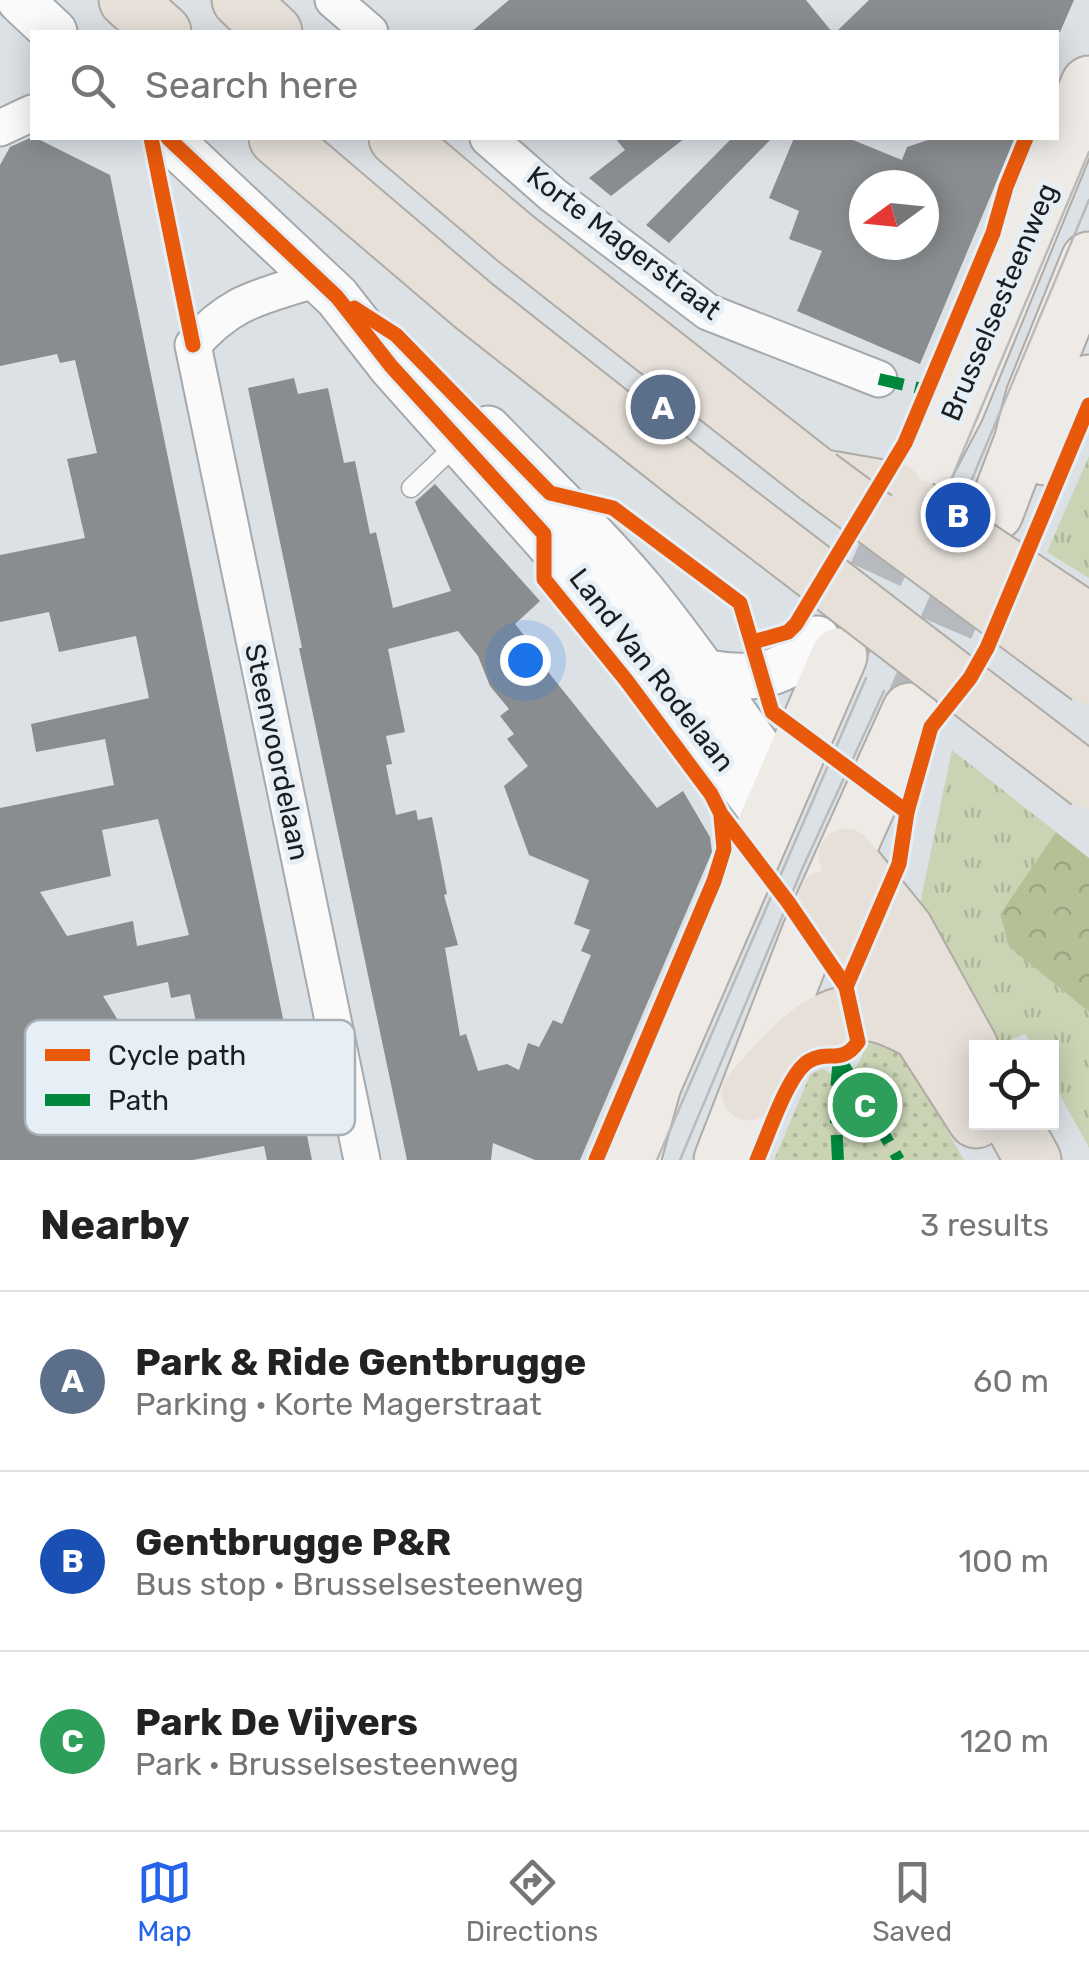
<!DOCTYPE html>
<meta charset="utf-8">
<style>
body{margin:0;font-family:Rubik,sans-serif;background:#f2f2f2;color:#222}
.controls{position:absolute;right:30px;bottom:30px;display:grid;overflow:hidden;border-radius:0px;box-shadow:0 5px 25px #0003}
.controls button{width:90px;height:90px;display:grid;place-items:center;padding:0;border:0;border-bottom:2px solid #e0e0e0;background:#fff;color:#222;font:50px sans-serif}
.compass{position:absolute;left:849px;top:170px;width:90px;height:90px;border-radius:50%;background:#fff;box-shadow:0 5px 25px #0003;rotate:255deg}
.you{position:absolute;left:525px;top:660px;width:35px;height:35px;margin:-25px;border:8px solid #fff;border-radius:50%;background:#1a73e8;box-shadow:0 0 0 15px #1a73e833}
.badge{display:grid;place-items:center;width:65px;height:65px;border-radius:50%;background:#2563eb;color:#fff;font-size:32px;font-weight:700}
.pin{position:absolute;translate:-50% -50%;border:5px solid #fff;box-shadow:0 2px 10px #0006}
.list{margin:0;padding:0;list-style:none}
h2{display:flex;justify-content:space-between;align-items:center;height:130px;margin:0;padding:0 40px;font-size:42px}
h2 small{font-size:32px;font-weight:400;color:#767676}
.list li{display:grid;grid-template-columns:65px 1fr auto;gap:30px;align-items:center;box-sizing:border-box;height:180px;padding:0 40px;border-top:2px solid #e0e0e0}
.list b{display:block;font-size:38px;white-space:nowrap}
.list p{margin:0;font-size:32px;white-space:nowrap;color:#767676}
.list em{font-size:32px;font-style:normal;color:#767676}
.icon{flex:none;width:55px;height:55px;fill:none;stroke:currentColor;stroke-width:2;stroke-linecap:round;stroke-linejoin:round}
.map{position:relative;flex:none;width:1089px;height:1160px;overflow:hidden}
.search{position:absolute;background:#fff;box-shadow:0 5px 25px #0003;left:30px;right:30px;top:30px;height:110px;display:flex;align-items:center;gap:25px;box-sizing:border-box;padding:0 35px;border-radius:0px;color:#767676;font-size:38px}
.sheet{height:670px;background:#fff}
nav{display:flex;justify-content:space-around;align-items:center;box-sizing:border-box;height:140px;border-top:2px solid #e0e0e0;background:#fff;font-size:28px;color:#767676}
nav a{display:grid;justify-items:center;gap:5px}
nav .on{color:#2563eb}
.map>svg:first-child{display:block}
</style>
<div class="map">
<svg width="1089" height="1160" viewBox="0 0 1089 1160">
<defs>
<pattern id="grass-tufts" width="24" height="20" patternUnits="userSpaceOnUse" patternTransform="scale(2.5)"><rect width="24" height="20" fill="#cad4b4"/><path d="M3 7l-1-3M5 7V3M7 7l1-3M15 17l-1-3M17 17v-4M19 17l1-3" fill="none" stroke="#adb69a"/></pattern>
<pattern id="forest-crowns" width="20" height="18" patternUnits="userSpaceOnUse" patternTransform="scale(2.5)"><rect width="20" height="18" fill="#b6c097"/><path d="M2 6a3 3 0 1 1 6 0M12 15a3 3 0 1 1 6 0" fill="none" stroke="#9ca582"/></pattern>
<pattern id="park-dots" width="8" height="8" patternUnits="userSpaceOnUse" patternTransform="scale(2.5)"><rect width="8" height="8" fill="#cad4b4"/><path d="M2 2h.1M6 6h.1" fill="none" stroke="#adb69a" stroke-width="1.8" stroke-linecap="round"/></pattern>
</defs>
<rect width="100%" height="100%" fill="#dce1e6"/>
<!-- grass -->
<g fill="url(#grass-tufts)">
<path d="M1089 456V578L1047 552Z"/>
<path d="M952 750 1056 832 1000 914 1009 947 1089 1012V1148L1052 1080V1048L1034 1047 1025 1034 994 1047 920 904Z"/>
</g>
<!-- forest -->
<path fill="url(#forest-crowns)" d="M1056 832 1089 858V1012L1009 947 1000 914Z"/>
<!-- park -->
<path fill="url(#park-dots)" d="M865 1032 894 1038 964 1160H774L810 1075 822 1068 841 1080C860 1066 866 1056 865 1032Z"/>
<!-- building -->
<g fill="#898d90" fill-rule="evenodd">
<path d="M509 0H806L832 32H471Z"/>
<path d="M869 0H1074L1060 32H836Z"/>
<path d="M30 138H36L110 175 312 1160H267L264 1146 193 1160H0V808L114 785 105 739 36 752 31 724 149 698 136 636 59 652 49 612 0 622V555L85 538 67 459 97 453 75 360 60 363 57 354 0 366V165L10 147ZM158 819 189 935 137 946 133 921 67 936 40 892 111 876 102 830ZM168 982 171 998 190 994 209 1083 163 1093 103 996Z"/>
<path d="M615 138H685L611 196 589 178 625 150Z"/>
<path d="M732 138H772L669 243 646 225Z"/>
<path d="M794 138H848L902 160 907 147 934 138H1015L920 364 797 311 822 251 789 239 799 211 769 198ZM864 185H924V245H864Z"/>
<path d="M294 378 298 394 328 388 344 463 355 461 370 534 376 532 393 608 451 591 415 502 435 484 540 601 515 624 548 666 545 668 657 808 683 791 710 837 712 852 580 1160H535L493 1143 491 1160H407L299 648H302L248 388ZM458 631 478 656 490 686 509 709 500 716 514 734 507 739 528 766 504 786 529 855 589 880 574 924 590 930 581 951 591 955 562 1024 553 1020 539 1047 528 1043 519 1070 507 1064 478 1071 466 1034 460 1036 445 948 458 945 444 895 447 894 432 817 418 820 416 810 396 815 386 765 392 764 386 736 405 732 388 649Z"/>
</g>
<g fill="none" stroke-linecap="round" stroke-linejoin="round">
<!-- primary-tunnel -->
<g stroke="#b6babf" stroke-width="55" stroke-dasharray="55 28" stroke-linecap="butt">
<path d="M841 650 914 491"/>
<path d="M913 704 982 544"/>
</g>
<!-- service casing -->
<g stroke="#a6a9ac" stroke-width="21">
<path id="service" d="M411 488 458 443"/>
</g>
<!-- minor casing -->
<g stroke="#a6a9ac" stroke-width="39">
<g id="minor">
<path d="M333 0 370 32"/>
<path d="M0 128 32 113"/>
<path d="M488 138 553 195 708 312 879 379"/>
<path d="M319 278C264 297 233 298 193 345L362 1160"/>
</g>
</g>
<!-- tertiary casing -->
<g stroke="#a6a9ac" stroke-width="49">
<g id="tertiary">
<path d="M20 0 54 32"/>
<path d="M168 138 337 297 391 366 626 630 768 819"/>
<path d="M488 429C540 483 594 534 642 591 693 653 736 719 784 783"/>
<path d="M707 673C754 681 785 677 817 639"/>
</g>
</g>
<!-- primary casing -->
<g stroke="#afaba5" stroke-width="59">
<g id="primary">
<path d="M1045 457C1056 429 1064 401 1089 383"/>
<path d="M928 462 956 409 1089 84"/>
<path d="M995 513 1022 442 1034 396 1089 260"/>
<path d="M632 1160 653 1085 839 656"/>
<path d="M722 1160 810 933 910 711"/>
</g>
</g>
<!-- motorway casing -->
<g stroke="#afaba5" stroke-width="59">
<g id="motorway">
<path d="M127 0 163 32"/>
<path d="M240 0 274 32"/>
<path d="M277 138 473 305 695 480"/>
<path d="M397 138 516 239 819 477 894 490"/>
<path d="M846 856 905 929 970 1047"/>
<path d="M826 898 883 975 976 1120"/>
<path d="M749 1093C782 1057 820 1003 877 1014 892 1017 907 1026 920 1032"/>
<path d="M1012 1122 1033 1160"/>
</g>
</g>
<!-- service -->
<use href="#service" stroke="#fafafb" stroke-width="18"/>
<!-- minor -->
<use href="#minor" stroke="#fafafb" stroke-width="35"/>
<!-- tertiary -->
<use href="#tertiary" stroke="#fafafb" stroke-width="45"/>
<!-- primary -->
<use href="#primary" stroke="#eeebe7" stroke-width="55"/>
<!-- motorway -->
<use href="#motorway" stroke="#e6e0d9" stroke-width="55"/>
<!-- tram -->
<g stroke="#b9babc" stroke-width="2.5">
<path d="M951 480 1089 152"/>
<path d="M967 491 1089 200"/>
<path d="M657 1160 866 678"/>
<path d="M680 1160 803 867 884 691"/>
</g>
<!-- motorway-bridge casing -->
<g stroke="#afaba5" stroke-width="59" stroke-linecap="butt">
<g id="motorway-bridge">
<path d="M819 477 1089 677"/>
<path d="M695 480 1089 782"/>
<path d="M917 507 1089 622"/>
</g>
</g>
<!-- motorway-bridge -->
<use href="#motorway-bridge" stroke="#e6e0d9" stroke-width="55"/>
<!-- quiet -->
<g stroke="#00873e" stroke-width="12" stroke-dasharray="25 12" stroke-linecap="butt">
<path d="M879 379 927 390"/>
<path d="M839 1057 899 1160"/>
<path d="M838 1160 835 1102 839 1057"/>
</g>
<!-- cycleway casing -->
<g stroke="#e6eff6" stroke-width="21">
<g id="cycleway">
<path d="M151 138 193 345"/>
<path d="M168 138 337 297 391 366 544 534V579L626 680 711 794 721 814 788 902 846 987 858 1042C841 1066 829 1049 809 1061 788 1073 768 1136 757 1160"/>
<path d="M354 308 396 335 550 493 613 508 740 603 772 712 907 812"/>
<path d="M753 642 788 632 796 624 905 443 993 233 1006 187 1026 138"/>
<path d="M846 987 899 864 907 812 931 727 970 678 987 648 1089 405"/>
<path d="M596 1160 714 881 724 849 721 816"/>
</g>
</g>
<!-- cycleway -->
<use href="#cycleway" stroke="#e8590c" stroke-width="15"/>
</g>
<g text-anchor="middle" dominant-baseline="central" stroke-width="10" stroke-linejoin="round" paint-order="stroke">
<!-- street labels -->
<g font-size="28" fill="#1c1f22" stroke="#e6eff6">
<text transform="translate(624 243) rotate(37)">Korte Magerstraat</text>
<text transform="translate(999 302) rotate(-67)">Brusselsesteenweg</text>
<text transform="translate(652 670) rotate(52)">Land Van Rodelaan</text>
<text transform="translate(277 752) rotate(78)">Steenvoordelaan</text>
</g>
</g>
<!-- legend -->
<rect x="25" y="1020" width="330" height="115" rx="15" fill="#e6eff6" stroke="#a9b1b6" stroke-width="2.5"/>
<rect x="45" y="1049" width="45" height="12" fill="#e8590c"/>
<rect x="45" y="1094" width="45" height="12" fill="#00873e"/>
<g font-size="28" fill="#1c1f22">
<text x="108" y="1065">Cycle path</text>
<text x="108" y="1110">Path</text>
</g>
</svg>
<div class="controls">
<button><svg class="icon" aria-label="locate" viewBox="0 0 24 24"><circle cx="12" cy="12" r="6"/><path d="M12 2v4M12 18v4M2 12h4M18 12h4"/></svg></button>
</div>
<svg class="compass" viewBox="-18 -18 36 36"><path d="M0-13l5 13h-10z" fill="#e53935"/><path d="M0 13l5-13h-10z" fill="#767676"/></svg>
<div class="you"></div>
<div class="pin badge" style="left:663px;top:407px;background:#5c6f8a">A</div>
<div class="pin badge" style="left:958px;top:515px;background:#1a4fb4">B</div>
<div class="pin badge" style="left:865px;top:1105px;background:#2e9e5b">C</div>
<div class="search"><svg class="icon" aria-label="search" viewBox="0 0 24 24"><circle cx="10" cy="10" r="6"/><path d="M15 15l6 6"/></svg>Search here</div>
</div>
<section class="sheet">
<h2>Nearby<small>3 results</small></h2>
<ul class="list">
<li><span class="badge" style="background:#5c6f8a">A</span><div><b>Park &amp; Ride Gentbrugge</b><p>Parking · Korte Magerstraat</p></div><em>60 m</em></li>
<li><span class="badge" style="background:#1a4fb4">B</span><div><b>Gentbrugge P&amp;R</b><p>Bus stop · Brusselsesteenweg</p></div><em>100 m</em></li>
<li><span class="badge" style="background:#2e9e5b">C</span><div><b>Park De Vijvers</b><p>Park · Brusselsesteenweg</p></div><em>120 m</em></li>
</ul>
</section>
<nav>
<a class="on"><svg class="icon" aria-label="map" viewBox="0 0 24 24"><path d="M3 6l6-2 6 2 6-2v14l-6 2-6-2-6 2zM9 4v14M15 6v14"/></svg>Map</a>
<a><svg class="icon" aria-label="directions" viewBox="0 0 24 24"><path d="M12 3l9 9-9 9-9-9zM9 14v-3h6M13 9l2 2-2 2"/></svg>Directions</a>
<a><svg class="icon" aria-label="saved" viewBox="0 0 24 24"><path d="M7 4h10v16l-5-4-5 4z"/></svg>Saved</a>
</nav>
